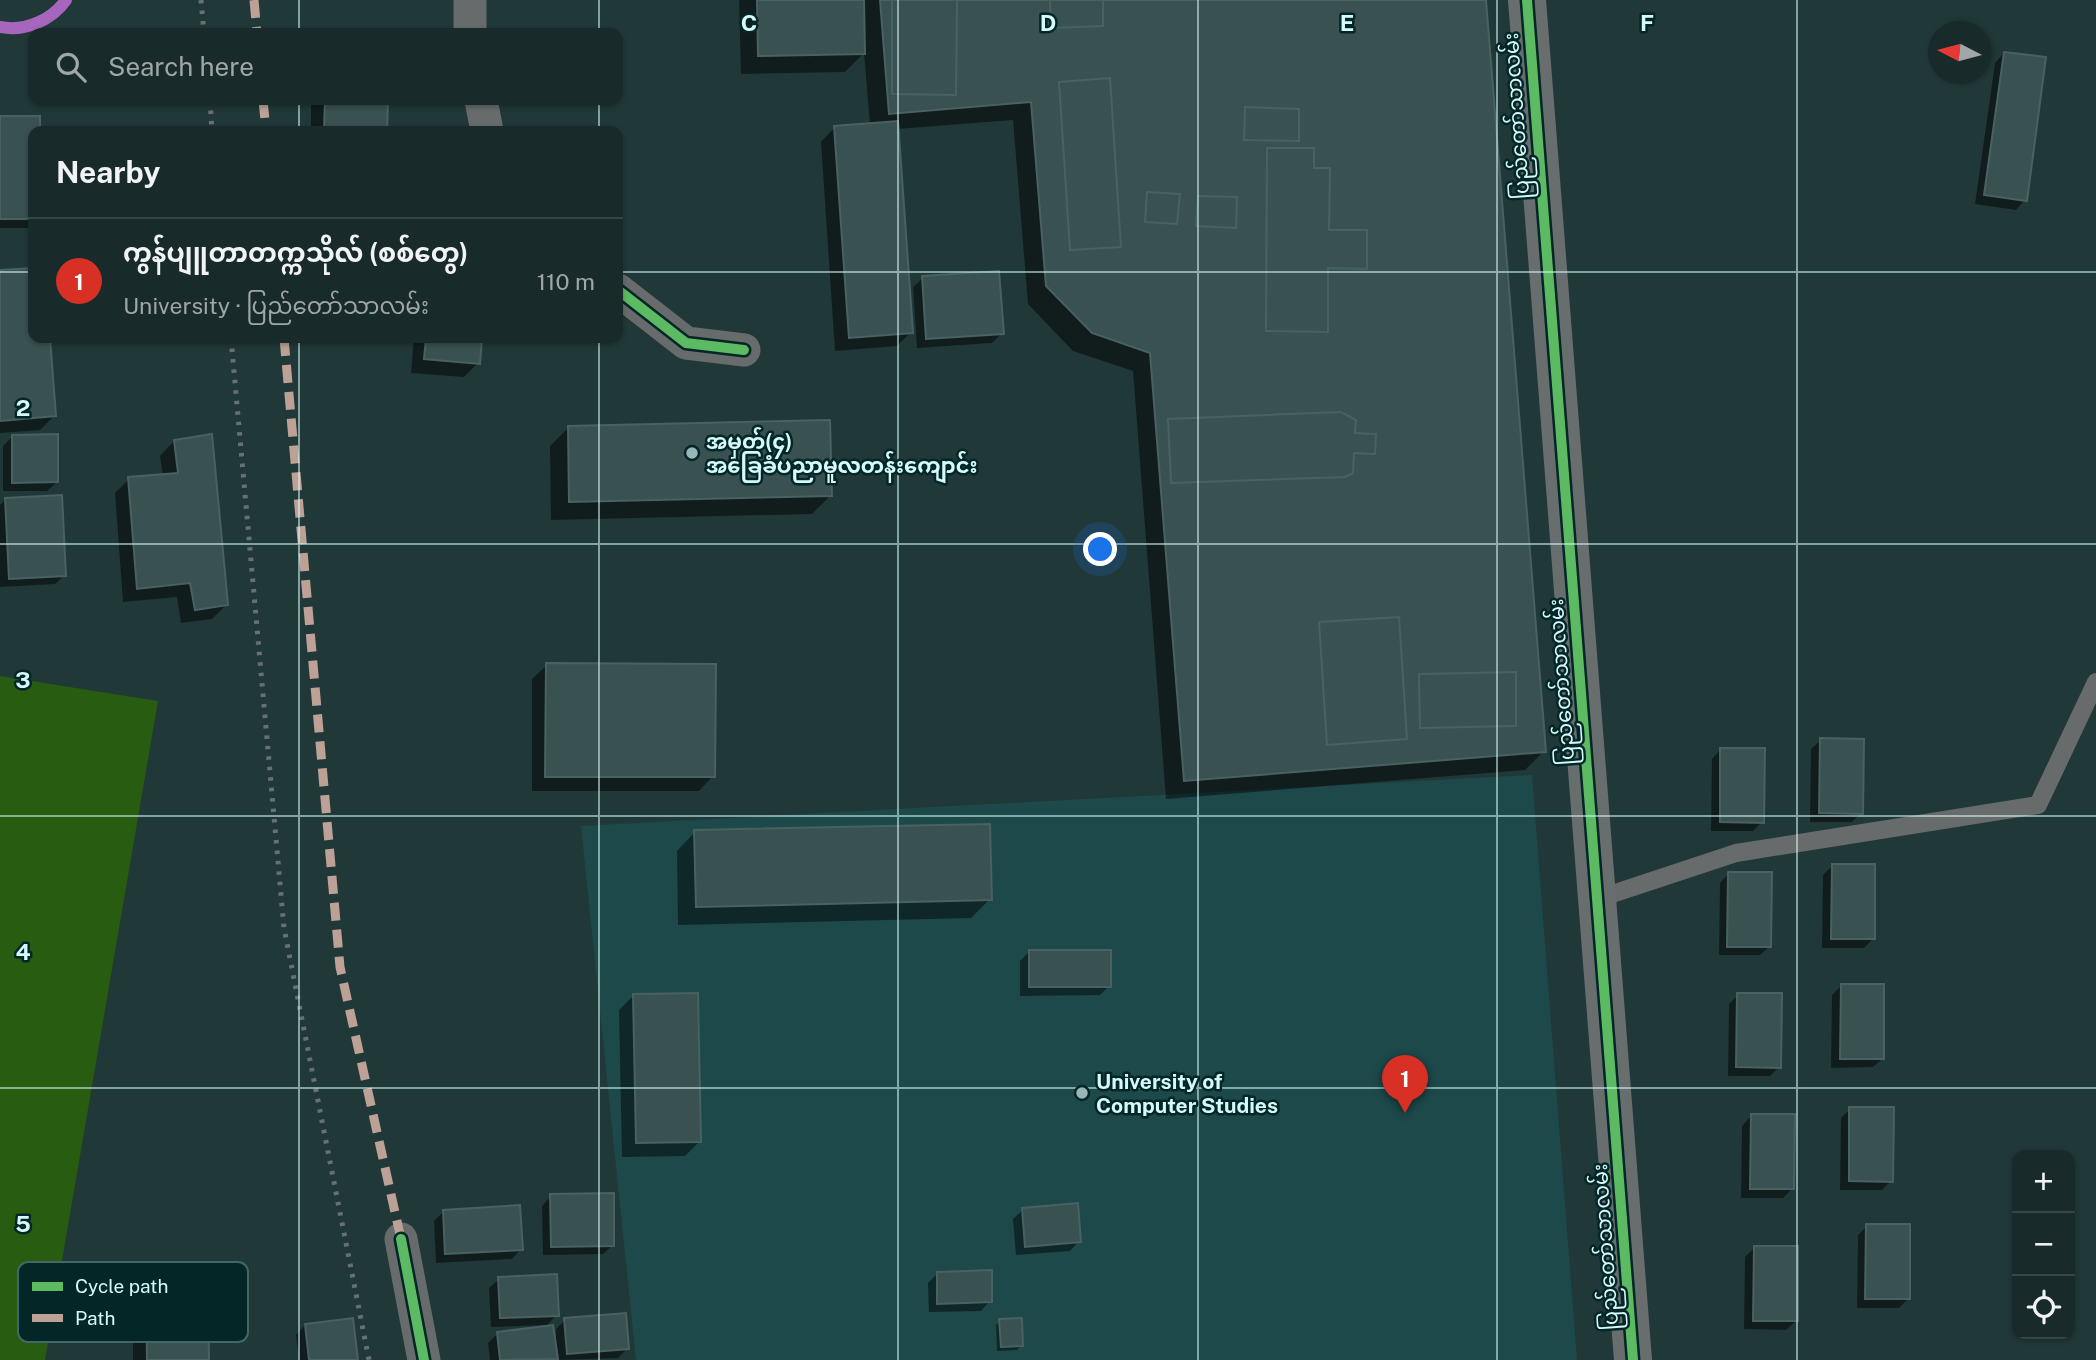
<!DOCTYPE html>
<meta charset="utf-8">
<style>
body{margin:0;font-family:"Public Sans","Noto Sans Myanmar",sans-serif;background:#223232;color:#f1f3f6}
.controls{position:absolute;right:21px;bottom:21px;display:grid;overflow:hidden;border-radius:14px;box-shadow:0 2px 5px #0004}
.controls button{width:63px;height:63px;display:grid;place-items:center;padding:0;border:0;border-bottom:2px solid #374647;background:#192a2a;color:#f1f3f6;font:35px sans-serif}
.compass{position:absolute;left:1928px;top:21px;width:63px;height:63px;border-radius:50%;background:#192a2a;box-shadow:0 2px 5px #0004;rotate:276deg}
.you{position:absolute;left:1101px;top:550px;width:24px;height:24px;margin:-18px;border:5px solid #fff;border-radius:50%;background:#1a73e8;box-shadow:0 0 0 10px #1a73e833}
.badge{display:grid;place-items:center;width:46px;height:46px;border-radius:50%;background:#d93025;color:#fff;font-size:23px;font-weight:700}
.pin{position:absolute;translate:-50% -58px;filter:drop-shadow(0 2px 4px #0008)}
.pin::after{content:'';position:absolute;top:37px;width:24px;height:21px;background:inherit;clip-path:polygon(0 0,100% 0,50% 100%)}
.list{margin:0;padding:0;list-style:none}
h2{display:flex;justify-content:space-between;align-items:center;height:91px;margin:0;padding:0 28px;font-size:30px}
h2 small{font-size:23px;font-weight:400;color:#9fa7a8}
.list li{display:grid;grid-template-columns:46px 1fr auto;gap:21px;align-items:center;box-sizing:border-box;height:126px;padding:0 28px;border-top:2px solid #374647}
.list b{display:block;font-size:26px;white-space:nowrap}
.list p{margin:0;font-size:23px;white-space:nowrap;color:#9fa7a8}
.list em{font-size:23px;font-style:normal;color:#9fa7a8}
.icon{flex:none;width:38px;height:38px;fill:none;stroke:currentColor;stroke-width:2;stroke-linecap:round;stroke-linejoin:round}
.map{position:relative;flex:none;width:2096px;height:1360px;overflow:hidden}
.search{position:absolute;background:#192a2a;box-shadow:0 2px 5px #0004;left:28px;top:28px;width:595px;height:77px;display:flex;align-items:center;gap:18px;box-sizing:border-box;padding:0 24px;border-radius:14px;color:#9fa7a8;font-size:26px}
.panel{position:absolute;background:#192a2a;box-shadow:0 2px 5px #0004;left:28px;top:126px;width:595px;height:217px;border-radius:14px}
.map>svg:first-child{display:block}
</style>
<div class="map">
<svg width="2096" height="1360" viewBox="0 0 2096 1360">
<rect width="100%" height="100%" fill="#213838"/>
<!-- built -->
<path fill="#1d494b" d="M1532 775 1577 1360H636L581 826Z"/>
<!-- green -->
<path fill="#275c11" d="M0 676 158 701 45 1360H0Z"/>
<!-- shadow -->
<g fill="#0007">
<path d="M739 0H1484L1544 751 1525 770 1166 799 1133 371 1073 351 1028 304 1013 120 897 129 911 332 897 346 835 351 821 142 835 127 870 125 864 53 845 72 741 74Z"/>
<path d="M2004 53 2025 200 2016 210 1975 204 1995 63Z"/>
<rect x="311" y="100" width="75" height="31"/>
<path d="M38 117V131H33V224L29 228H0V118Z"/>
<path d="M33 269V338H48L55 415 40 430 0 433V272Z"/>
<path d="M923 278 1002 333 992 343 917 348 913 287Z"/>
<path d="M414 338H481L478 363 464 377 411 373Z"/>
<path d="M568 428 830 496 812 514 551 520 550 446Z"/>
<path d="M13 436 57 482 47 491H3V446Z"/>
<path d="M174 441 226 605 212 619 181 623 177 597 123 602 115 493 129 479 163 476 160 456Z"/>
<path d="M5 500 65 575 55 584 0 587V505Z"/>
<path d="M547 665 713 776 699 791H532V679Z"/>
<path d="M1821 740 1861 813 1852 822H1810L1811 749Z"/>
<path d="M1721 749 1762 822 1753 831H1711L1712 759Z"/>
<path d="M695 832 990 899 971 918 678 925 677 851Z"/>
<path d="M1832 866 1873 939 1864 948H1822L1823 875Z"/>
<path d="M1729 873 1770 946 1760 955H1719L1720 883Z"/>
<path d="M1030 951 1109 986 1100 995 1020 996V961Z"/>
<path d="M1841 986 1883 1058 1873 1067 1831 1068 1832 995Z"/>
<path d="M1738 995 1779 1067 1770 1076H1728L1729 1004Z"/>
<path d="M633 996 699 1142 685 1156 622 1157 619 1010Z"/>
<path d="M1850 1109 1891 1181 1882 1190H1840L1841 1118Z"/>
<path d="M1751 1116 1792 1189 1783 1198H1741L1742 1126Z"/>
<path d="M551 1196 613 1245 603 1254 543 1255 542 1206Z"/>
<path d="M1023 1210 1079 1241 1070 1251 1016 1255 1013 1219Z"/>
<path d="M443 1212 521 1249 512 1259 436 1263 434 1221Z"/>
<path d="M1867 1226 1908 1299 1899 1308H1857L1858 1235Z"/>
<path d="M1755 1247 1796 1321 1786 1330 1744 1329 1745 1257Z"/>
<path d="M938 1273 990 1301 981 1311 929 1312 928 1283Z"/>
<path d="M499 1279 557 1315 547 1325 491 1327 489 1288Z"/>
<path d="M147 1300 207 1360H133V1314Z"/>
<path d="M565 1320 627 1349 618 1358 558 1360V1357L555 1360H490L488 1343 497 1334 556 1338V1329Z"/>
<path d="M1000 1321 1021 1346 1017 1350 997 1351 996 1325Z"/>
<path d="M305 1325 356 1360H299L296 1335Z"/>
</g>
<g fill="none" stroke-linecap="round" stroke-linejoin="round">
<!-- stream -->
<path stroke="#a766bd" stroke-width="12" d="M0 27C25 32 52 20 66 0"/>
</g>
<!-- building -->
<g fill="#3a5151" stroke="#486161" stroke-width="2">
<path d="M757 0H864L865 54 758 56Z"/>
<path d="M880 0H1486L1546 752 1184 781 1150 353 1092 333 1046 286 1031 102 889 114Z"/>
<path d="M892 0H957L956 95 892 94Z"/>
<path d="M1050 0H1103V26L1051 28Z"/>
<path d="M2004 52 2046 57 2027 201 1984 195Z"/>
<path d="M1110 78 1121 247 1070 250 1059 82Z"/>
<path d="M325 100H388L387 131H324Z"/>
<path d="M1245 107 1299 109V141L1244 140Z"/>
<path d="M0 116H40V131H33V219H0Z"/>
<path d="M898 121 913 333 849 338 834 126Z"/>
<path d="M1267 148H1314V168H1330L1329 230H1367V269L1328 268V332L1266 331Z"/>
<path d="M1147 192 1180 194 1177 224 1145 222Z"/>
<path d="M1198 196 1237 197 1236 228 1196 226Z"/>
<path d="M33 268V338H50L56 416 0 421V270Z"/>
<path d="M999 271 1004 334 926 339 922 276Z"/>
<path d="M426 338H482L480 364 424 359Z"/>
<path d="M1341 412 1356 420 1355 433 1376 434 1375 454 1354 453 1353 473 1345 477 1171 483 1168 419Z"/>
<path d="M830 420 832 496 569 502 568 426Z"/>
<path d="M58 434V482L12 483V435Z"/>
<path d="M212 434 228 605 195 610 190 583 137 589 128 477 178 473 174 440Z"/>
<path d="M62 495 66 576 9 579 5 498Z"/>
<path d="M1399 617 1407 739 1327 745 1319 622Z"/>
<path d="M546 663 716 664 715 777H545Z"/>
<path d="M1516 672V726L1420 728 1419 674Z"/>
<path d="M1820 738 1864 739 1863 814 1819 813Z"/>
<path d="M1720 748H1765L1764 823 1720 822Z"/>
<path d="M990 824 992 900 696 907 694 830Z"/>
<path d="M1832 864H1875V939H1831Z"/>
<path d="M1728 872H1772L1771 947H1727Z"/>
<rect x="1029" y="950" width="82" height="37"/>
<path d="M1841 984H1884V1059H1840Z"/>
<path d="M698 993 701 1142 636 1143 633 994Z"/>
<path d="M1737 993H1782L1781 1068 1736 1067Z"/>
<path d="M1849 1107H1894L1893 1182 1849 1181Z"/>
<path d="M1751 1114H1795L1794 1189H1750Z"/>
<path d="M614 1193V1246L551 1247 550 1194Z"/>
<path d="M1078 1203 1081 1242 1025 1247 1022 1208Z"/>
<path d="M520 1205 523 1250 445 1254 443 1210Z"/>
<path d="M1866 1224H1910V1299H1865Z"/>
<path d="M1754 1246H1798V1321H1753Z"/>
<path d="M992 1270V1302L937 1304V1272Z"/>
<path d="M557 1274 559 1316 500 1318 498 1277Z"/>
<path d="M208 1298 209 1360H147L146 1299Z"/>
<path d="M626 1313 629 1349 567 1354 564 1318Z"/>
<path d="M353 1318 358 1360H309L305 1324Z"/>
<path d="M1022 1318 1023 1346 1001 1347 999 1319Z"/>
<path d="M553 1325 558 1359 500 1360 497 1332Z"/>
</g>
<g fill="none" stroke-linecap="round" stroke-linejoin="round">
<!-- lane -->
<path stroke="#686b6b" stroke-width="18" d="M1597 899 1736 853 2038 805 2096 682"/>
<!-- street -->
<g stroke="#686b6b" stroke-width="33">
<path d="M470 33V0"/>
<path d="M481 100 487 131"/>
<path d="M618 290 686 343 744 350"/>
<path d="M401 1239 424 1360"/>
</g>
<!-- secondary -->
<path stroke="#686e6e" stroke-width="38" d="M1527 0 1633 1360"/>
<!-- rail -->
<g stroke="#687171" stroke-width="5" stroke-dasharray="3.5 7" stroke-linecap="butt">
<path d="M201 0 204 33"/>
<path d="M210 100 212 131"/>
<path d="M231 338 284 928 369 1360"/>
</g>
<!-- quiet -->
<g stroke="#bda197" stroke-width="9" stroke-dasharray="18 9" stroke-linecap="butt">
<path d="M254 0 257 33"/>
<path d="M263 100 266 131"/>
<path d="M284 338 340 967 401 1239"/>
</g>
<!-- cycleway casing -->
<g stroke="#042627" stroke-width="15">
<g id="cycleway">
<path d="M1527 0 1633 1360"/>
<path d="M618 290 686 343 744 350"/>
<path d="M401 1239 424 1360"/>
</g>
</g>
<!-- cycleway -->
<use href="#cycleway" stroke="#5cba63" stroke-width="10"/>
</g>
<!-- grid -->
<path fill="none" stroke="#d5fafb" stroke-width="2" stroke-opacity="0.55" d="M299 0V33M599 0V33M898 0V1360M1198 0V1360M1497 0V1360M1797 0V1360M299 100V131M599 100V131M0 272H33M618 272H2096M299 338V1360M599 338V1360M0 544H2096M0 816H2096M0 1088H2096"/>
<!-- markers -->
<g fill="#96b6b7" stroke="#042627" stroke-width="2.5">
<circle cx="692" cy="453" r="7"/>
<circle cx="1082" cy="1093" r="7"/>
</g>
<g text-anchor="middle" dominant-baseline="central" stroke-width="5" stroke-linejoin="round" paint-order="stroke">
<!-- street labels -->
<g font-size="21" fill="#d5fafb" stroke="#042627">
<text transform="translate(1516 116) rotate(-94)">ပြည်တော်သာလမ်း</text>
<text transform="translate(1561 682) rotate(-94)">ပြည်တော်သာလမ်း</text>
<text transform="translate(1605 1247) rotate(-94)">ပြည်တော်သာလမ်း</text>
</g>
<!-- poi labels -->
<g font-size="21" font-weight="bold" fill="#d5fafb" stroke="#042627" text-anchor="start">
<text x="706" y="441">အမှတ်(၄)<tspan x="706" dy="24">အခြေခံပညာမူလတန်းကျောင်း</tspan></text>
<text x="1096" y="1081">University of<tspan x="1096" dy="24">Computer Studies</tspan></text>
</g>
</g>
<!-- legend -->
<rect x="18" y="1262" width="230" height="80" rx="10" fill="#042627" stroke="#436667" stroke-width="2"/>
<rect x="32" y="1282" width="31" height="9" fill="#5cba63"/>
<rect x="32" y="1314" width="31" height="8" fill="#bda197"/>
<g font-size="19" fill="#d5fafb">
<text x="75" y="1293">Cycle path</text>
<text x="75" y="1325">Path</text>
</g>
<g font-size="23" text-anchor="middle" font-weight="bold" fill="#d5fafb" stroke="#042627" stroke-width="5" stroke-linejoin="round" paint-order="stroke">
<text x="749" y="31">C</text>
<text x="1048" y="31">D</text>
<text x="1347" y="31">E</text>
<text x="1647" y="31">F</text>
<text x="23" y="416">2</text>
<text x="23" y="688">3</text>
<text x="23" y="960">4</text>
<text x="23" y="1232">5</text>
</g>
</svg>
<div class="controls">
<button>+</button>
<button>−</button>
<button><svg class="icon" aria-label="locate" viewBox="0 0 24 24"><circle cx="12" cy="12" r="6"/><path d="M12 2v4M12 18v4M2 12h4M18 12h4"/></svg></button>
</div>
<svg class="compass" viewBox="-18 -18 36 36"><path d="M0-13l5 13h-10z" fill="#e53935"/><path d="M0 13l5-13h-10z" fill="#9fa7a8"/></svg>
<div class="you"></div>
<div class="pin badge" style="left:1405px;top:1113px">1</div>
<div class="search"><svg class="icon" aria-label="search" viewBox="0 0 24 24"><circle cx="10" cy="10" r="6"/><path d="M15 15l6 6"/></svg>Search here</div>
<section class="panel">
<h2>Nearby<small></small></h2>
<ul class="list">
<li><span class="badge">1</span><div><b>ကွန်ပျူတာတက္ကသိုလ် (စစ်တွေ)</b><p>University · ပြည်တော်သာလမ်း</p></div><em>110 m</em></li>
</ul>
</section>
</div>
